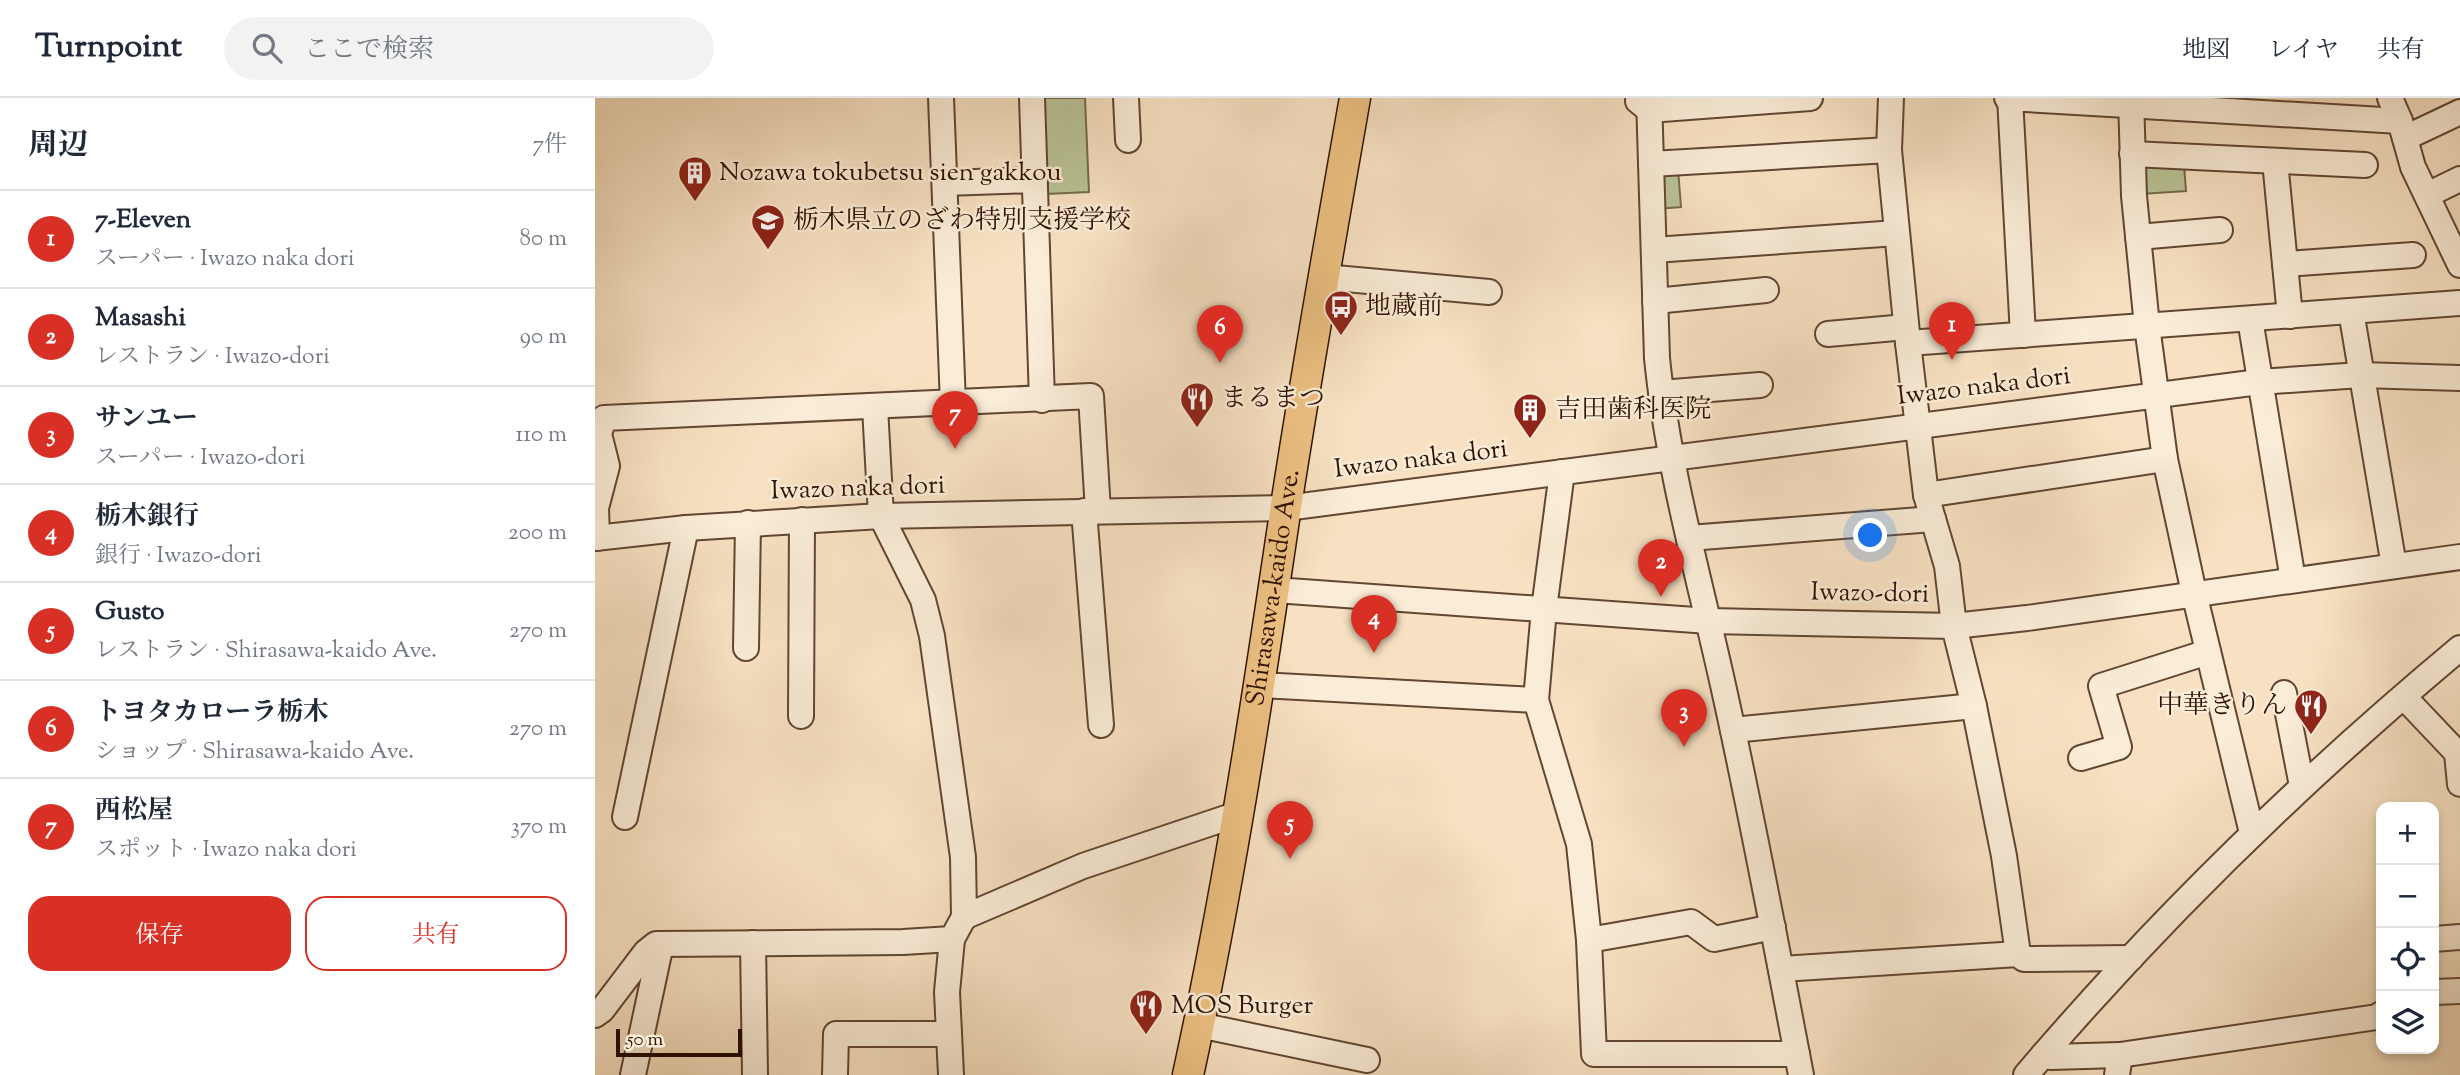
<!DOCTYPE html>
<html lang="ja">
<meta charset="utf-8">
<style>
body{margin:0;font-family:"Sorts Mill Goudy","Noto Serif JP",serif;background:#f2f2f3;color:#1f2937}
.controls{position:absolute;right:21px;bottom:21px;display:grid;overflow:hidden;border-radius:14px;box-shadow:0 4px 10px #0003}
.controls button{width:63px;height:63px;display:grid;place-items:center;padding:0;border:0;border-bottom:2px solid #e0e1e3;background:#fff;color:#1f2937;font:35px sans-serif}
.scale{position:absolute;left:21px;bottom:18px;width:126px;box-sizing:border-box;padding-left:7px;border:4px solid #301202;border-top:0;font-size:19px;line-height:24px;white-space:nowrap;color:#301202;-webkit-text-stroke:5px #faecd7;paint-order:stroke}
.you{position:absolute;left:1276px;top:438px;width:24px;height:24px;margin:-18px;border:5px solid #fff;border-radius:50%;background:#1a73e8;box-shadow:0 0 0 10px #1a73e833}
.badge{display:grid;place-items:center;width:46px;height:46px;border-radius:50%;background:#d93025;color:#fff;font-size:23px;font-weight:700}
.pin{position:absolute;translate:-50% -58px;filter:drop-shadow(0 2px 4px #0008)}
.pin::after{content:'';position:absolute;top:37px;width:24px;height:21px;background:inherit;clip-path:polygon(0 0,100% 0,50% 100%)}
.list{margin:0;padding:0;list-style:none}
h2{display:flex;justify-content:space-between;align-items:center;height:91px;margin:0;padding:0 28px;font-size:30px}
h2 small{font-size:23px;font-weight:400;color:#747a83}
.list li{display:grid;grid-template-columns:46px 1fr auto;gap:21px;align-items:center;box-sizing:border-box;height:98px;padding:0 28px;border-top:2px solid #e0e1e3}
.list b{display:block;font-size:26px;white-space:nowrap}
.list p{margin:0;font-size:23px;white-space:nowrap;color:#747a83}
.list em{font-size:23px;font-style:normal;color:#747a83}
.actions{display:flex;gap:14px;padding:21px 28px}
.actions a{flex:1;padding:16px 0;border:2px solid #d93025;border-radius:21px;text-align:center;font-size:24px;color:#d93025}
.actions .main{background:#d93025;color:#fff}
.icon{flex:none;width:38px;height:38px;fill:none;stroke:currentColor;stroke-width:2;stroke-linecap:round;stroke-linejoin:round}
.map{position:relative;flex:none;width:1865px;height:977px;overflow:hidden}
header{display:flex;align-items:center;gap:42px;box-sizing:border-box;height:98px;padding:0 35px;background:#fff;border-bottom:2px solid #e0e1e3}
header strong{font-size:33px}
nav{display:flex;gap:38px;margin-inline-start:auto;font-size:24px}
.search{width:490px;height:63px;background:#f2f2f3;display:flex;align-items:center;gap:18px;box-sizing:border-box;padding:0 24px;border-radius:38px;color:#747a83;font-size:26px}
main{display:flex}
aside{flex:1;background:#fff}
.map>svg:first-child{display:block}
</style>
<header>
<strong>Turnpoint</strong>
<div class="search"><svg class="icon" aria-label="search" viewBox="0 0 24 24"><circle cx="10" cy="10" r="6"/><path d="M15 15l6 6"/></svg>ここで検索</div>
<nav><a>地図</a><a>レイヤ</a><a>共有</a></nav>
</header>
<main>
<aside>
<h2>周辺<small>7件</small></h2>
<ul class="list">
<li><span class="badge">1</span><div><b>7-Eleven</b><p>スーパー · Iwazo naka dori</p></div><em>80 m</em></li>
<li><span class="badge">2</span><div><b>Masashi</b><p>レストラン · Iwazo-dori</p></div><em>90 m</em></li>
<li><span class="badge">3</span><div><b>サンユー</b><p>スーパー · Iwazo-dori</p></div><em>110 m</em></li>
<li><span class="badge">4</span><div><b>栃木銀行</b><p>銀行 · Iwazo-dori</p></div><em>200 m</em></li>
<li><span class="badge">5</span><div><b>Gusto</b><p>レストラン · Shirasawa-kaido Ave.</p></div><em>270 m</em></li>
<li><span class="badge">6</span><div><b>トヨタカローラ栃木</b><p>ショップ · Shirasawa-kaido Ave.</p></div><em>270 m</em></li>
<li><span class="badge">7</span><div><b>西松屋</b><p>スポット · Iwazo naka dori</p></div><em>370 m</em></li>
</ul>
<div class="actions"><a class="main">保存</a><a>共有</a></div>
</aside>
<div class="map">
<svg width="1865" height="977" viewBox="0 0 1865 977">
<rect width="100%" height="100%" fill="#f7e1c2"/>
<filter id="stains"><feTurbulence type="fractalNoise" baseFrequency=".00286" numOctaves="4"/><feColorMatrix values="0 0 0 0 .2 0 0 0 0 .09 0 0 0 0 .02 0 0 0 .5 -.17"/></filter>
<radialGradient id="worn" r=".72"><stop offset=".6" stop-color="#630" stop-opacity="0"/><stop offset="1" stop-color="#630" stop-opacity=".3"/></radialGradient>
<!-- green -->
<g fill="#b9c396" stroke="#746a4c" stroke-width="2">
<path d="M447 0H490L494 94 451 96Z"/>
<path d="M1589 67 1591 93 1546 96 1550 68Z"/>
<path d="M1083 71 1086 109 1062 111 1065 72Z"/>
</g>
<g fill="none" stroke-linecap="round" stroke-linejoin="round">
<!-- minor casing -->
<g stroke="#624632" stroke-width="28">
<g id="minor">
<path d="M346 0 358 306"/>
<path d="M437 0 447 302"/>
<path d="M531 0 533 42"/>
<path d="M1054 0 1062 260C1073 371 1104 479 1128 587 1157 717 1181 847 1206 977"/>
<path d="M1296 0 1294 52 1313 245 1331 397 1352 468 1359 528 1379 608 1409 758 1423 856"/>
<path d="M1412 0 1805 23"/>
<path d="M1415 0 1428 237"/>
<path d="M1536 0 1539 98 1552 228 1570 361 1599 495 1657 735"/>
<path d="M1795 0 1805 23 1818 69 1865 167"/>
<path d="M1043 3 1054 12 1215 0"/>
<path d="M1810 40 1865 14"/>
<path d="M1537 56 1770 67"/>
<path d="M1680 63 1695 218"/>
<path d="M1056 66 1294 52"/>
<path d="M350 85 440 82"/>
<path d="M1832 97 1865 81"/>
<path d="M1543 139 1625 132"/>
<path d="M1059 152 1302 135"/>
<path d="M1690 166 1818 157"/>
<path d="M729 179 894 194"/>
<path d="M1060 203 1171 192"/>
<path d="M1756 213 1799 468"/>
<path d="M1655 221 1698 482"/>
<path d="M1233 236 1311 229"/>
<path d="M1313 245 1865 205"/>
<path d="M1066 295 1165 287"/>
<path d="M280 309 286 418 328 502 337 538 368 759 369 819 357 841 352 894 356 977"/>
<path d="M967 374 949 511 941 602 984 746 994 842 999 956H1202"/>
<path d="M1331 397 1570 361"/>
<path d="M489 413 506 627"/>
<path d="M0 440 91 430 286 418 691 410 1664 284 1766 277 1865 280"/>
<path d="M2 440 1 410 12 368 4 336 9 320 496 298 503 413"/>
<path d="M1094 440 1338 421"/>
<path d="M680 492 1114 523 1359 528 1432 520 1865 459"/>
<path d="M151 550 153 425"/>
<path d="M664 587 941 602"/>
<path d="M1689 595 1707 688"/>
<path d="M1809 599 1862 655 1865 686"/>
<path d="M206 618 207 422"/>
<path d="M1138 632 1379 608"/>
<path d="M1486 660 1524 649 1506 588 1613 554"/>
<path d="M30 719 91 430"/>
<path d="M369 819 488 768 643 716"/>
<path d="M1839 841 1865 839"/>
<path d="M994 842 1096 824 1119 841 1178 829"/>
<path d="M158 845 160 977"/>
<path d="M1186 871 1423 856 1429 861 1536 860"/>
<path d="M1839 894 1865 893"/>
<path d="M0 917 7 912 51 854 61 846 308 844 357 841"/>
<path d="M604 927 772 962"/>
<path d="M1448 957 1456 959 1525 957"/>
<path d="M38 977 66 846"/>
<path d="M240 977 241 936H354"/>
<path d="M1431 977C1563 822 1709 680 1865 550"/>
<path d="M1522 977 1525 957 1782 919 1786 916"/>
</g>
</g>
<!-- major casing -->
<g stroke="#301202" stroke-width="33">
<g id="major">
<path id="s1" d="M593 977C634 789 663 598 691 408 712 271 736 136 760 0"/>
</g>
</g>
<!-- minor -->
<use href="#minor" stroke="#faecd7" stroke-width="24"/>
<!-- major -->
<use href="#major" stroke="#ecc081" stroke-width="30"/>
</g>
<!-- icons -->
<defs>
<g id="building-pin" transform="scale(1.75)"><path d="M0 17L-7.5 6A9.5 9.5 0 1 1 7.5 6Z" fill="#8f2418" stroke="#faecd7"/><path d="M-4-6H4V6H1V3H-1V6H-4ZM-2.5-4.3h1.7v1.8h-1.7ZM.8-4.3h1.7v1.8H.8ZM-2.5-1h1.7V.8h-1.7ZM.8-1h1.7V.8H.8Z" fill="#fff"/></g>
<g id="school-pin" transform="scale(1.75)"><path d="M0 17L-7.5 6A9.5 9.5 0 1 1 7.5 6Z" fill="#8f2418" stroke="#faecd7"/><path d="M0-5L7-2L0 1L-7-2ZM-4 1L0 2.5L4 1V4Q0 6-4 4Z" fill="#fff"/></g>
<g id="bus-pin" transform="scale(1.75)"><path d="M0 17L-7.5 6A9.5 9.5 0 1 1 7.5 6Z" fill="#8f2418" stroke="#faecd7"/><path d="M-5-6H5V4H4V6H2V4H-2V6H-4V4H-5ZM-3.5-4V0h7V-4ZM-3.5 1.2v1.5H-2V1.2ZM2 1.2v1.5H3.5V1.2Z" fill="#fff"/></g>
<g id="restaurant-pin" transform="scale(1.75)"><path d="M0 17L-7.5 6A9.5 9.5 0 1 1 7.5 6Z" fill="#8f2418" stroke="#faecd7"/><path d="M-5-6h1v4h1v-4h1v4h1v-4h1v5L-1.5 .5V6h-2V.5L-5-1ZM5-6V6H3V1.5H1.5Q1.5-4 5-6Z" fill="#fff"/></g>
</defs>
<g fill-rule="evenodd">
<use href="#building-pin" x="100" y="75"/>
<use href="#school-pin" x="173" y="123"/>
<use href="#bus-pin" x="746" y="209"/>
<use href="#restaurant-pin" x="602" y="301"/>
<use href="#building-pin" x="935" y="312"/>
<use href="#restaurant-pin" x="1716" y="608"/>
<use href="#restaurant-pin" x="551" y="908"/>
</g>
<g text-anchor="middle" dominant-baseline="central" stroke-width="5" stroke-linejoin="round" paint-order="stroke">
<!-- poi labels -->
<g font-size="26" fill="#301202" stroke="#faecd7" text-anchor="start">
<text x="124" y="75">Nozawa tokubetsu sien gakkou</text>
<text x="198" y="123">栃木県立のざわ特別支援学校</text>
<text x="770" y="209">地蔵前</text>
<text x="626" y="301">まるまつ</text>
<text x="960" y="312">吉田歯科医院</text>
<text x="1692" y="608" text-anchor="end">中華きりん</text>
<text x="576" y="908">MOS Burger</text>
</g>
<!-- street labels -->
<g font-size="26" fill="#301202" stroke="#faecd7">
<text transform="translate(1389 289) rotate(-7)">Iwazo naka dori</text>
<text transform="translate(826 362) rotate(-7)">Iwazo naka dori</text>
<text transform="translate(263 391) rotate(-2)">Iwazo naka dori</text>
<text stroke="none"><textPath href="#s1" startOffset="495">Shirasawa-kaido Ave.</textPath></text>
<text transform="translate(1275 496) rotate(1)">Iwazo-dori</text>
</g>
</g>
<rect width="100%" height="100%" filter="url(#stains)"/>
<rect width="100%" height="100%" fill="url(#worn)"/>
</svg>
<div class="controls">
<button>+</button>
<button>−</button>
<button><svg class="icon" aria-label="locate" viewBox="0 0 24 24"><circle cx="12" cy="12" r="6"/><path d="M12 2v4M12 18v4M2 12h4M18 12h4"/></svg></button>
<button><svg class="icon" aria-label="layers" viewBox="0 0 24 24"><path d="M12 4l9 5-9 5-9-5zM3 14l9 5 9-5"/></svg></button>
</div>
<div class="scale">50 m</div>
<div class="you"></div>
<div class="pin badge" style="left:1357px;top:262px">1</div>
<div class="pin badge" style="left:1066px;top:499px">2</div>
<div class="pin badge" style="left:1089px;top:649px">3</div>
<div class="pin badge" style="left:779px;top:555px">4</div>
<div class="pin badge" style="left:695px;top:761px">5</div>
<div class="pin badge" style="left:625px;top:265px">6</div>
<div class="pin badge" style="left:360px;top:351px">7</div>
</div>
</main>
